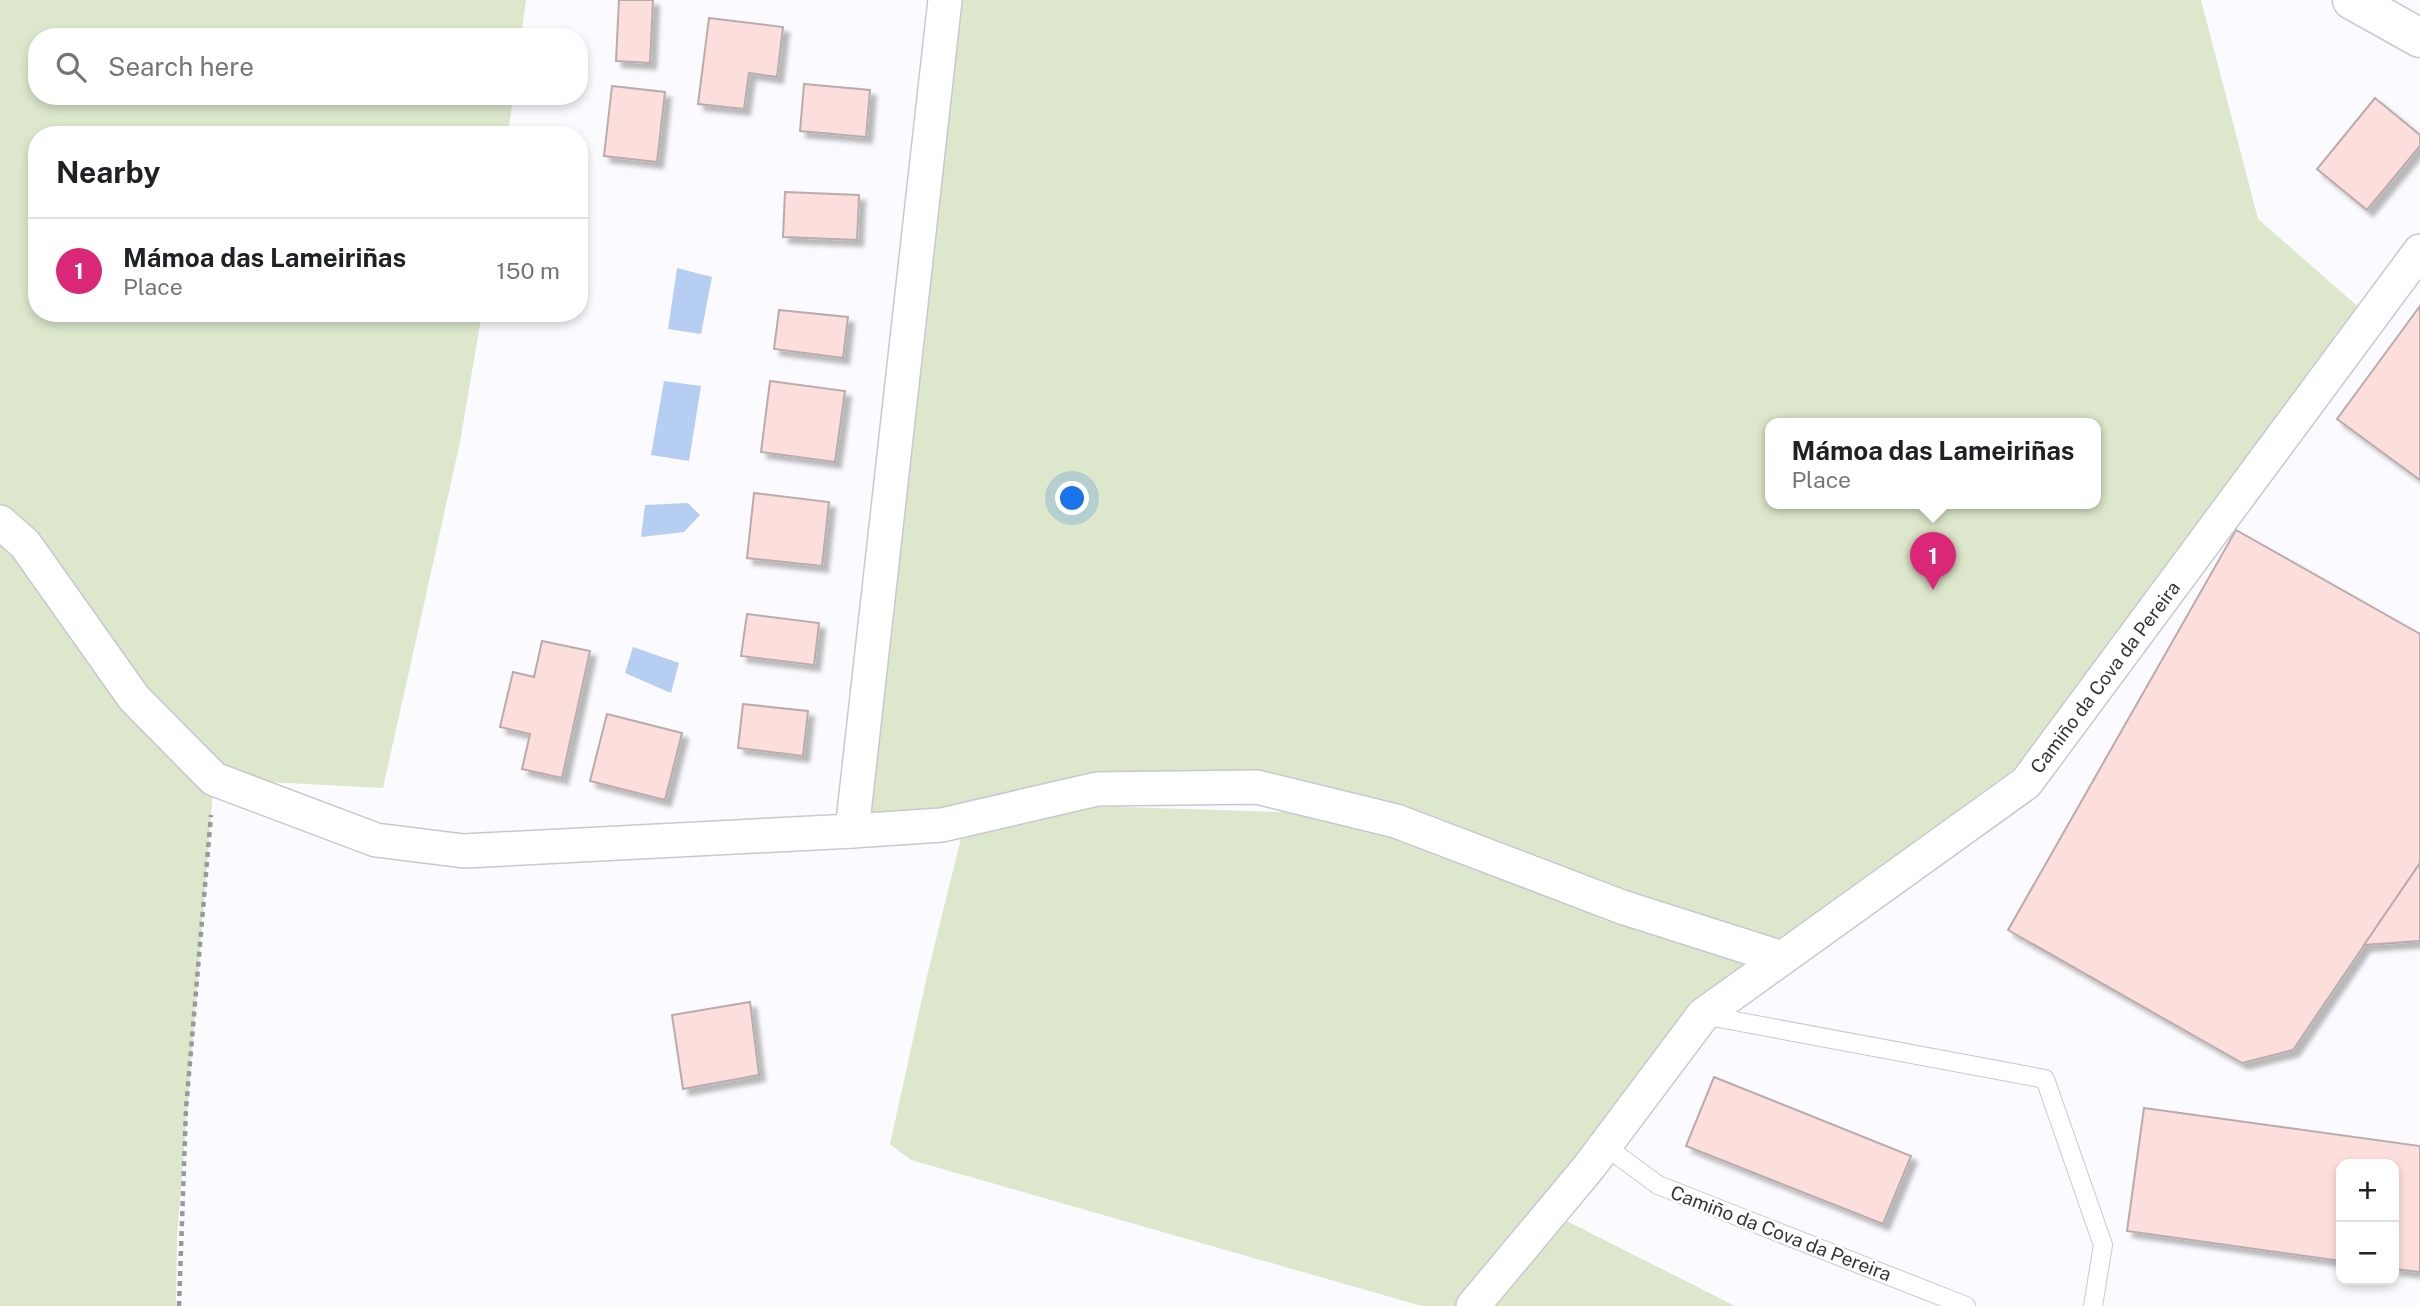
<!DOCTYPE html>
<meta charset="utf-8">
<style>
body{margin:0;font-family:"Public Sans",sans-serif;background:#f2f2f2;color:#202124}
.controls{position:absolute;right:21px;bottom:21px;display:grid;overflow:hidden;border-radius:14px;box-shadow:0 4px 10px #0003}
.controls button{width:63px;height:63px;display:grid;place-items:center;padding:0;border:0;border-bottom:2px solid #e0e0e0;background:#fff;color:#202124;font:35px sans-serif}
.you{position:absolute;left:1073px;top:499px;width:24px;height:24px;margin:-18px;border:5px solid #fff;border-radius:50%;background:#1a73e8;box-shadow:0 0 0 10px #1a73e833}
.badge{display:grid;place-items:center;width:46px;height:46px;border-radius:50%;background:#db2777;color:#fff;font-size:23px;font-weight:700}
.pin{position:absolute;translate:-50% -58px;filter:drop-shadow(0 2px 4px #0008)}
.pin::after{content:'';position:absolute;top:37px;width:24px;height:21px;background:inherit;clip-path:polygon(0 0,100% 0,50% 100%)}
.popup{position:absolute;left:1765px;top:418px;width:336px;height:91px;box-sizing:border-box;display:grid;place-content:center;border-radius:14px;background:#fff;filter:drop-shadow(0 2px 5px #0005);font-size:23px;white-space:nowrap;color:#757577}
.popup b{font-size:26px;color:#202124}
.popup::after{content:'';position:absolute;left:50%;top:100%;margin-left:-14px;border:14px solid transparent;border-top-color:#fff}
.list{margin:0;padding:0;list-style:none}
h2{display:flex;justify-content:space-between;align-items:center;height:91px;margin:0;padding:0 28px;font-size:30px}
h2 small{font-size:23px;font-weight:400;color:#757577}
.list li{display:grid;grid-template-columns:46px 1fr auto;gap:21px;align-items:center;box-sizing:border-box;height:105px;padding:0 28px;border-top:2px solid #e0e0e0}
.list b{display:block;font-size:26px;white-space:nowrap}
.list p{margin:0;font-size:23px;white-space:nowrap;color:#757577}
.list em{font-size:23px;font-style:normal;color:#757577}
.icon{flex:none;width:38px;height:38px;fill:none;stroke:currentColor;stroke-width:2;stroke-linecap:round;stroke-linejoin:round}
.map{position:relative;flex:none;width:2420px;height:1306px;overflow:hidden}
.search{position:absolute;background:#fff;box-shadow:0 4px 10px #0003;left:28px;top:28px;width:560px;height:77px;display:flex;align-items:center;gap:18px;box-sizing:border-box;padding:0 24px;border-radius:28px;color:#757577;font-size:26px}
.panel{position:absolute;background:#fff;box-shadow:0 4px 10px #0003;left:28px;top:126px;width:560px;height:196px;border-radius:28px}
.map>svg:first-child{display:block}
</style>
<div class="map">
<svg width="2420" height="1306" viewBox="0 0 2420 1306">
<defs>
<filter id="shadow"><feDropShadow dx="6" dy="6" stdDeviation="2" flood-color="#0004"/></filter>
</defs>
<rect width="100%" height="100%" fill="#fbfafe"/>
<!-- green -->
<g fill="#dce7cb" fill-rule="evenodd">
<path d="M0 0H526L521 37H37V96H513L508 135H37V313H482L460 442 383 788 214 779 177 1237 176 1306H0Z"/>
<path d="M945 0H2201L2258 219 2371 318 2026 783 1685 1039 1551 1213 1735 1306H1422L911 1160 890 1144 927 976 963 830 1091 806 1312 813 1684 928 1465 847 1209 788 852 831ZM1770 424H2096V504H1770Z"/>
</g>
<!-- water -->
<g fill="#b6cef1">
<path d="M677 268 712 277 701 334 668 329Z"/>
<path d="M664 381 701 386 689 461 651 455Z"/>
<path d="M688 503 700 515 684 532 641 537 645 505Z"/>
<path d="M633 647 679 663 671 693 625 673Z"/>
</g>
<!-- building -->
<g fill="#fcdedc" stroke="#b9acab" stroke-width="2" filter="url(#shadow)">
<path d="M619 0H653L650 63 616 61Z"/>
<path d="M709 18 783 27 777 77 749 73 744 109 698 104Z"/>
<path d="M804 84 870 90 866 137 800 131Z"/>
<path d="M612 86 665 92 657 162 604 156Z"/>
<path d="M2375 98 2420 135V146L2367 210 2317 169Z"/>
<path d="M785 192 859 195 857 240 783 237Z"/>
<path d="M2420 306V480L2337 419Z"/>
<path d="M779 310 848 317 843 358 774 349Z"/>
<path d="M770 381 845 391 835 462 761 452Z"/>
<path d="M754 493 829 502 822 566 747 558Z"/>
<path d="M2236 530 2420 634V863L2293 1050 2242 1063 2008 930Z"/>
<path d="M747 614 819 623 814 665 741 656Z"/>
<path d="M542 641 590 651 562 778 522 769 530 734 500 727 513 672 534 677Z"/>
<path d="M743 704 808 711 803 756 738 748Z"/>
<path d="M607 714 682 733 665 800 590 781Z"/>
<path d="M2420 863V941L2364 945Z"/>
<path d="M750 1002 759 1075 683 1089 672 1015Z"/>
<path d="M1714 1077 1911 1156 1883 1224 1686 1146Z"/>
<path d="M2144 1108 2420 1146V1272L2394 1269V1164H2341V1261L2127 1231Z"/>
</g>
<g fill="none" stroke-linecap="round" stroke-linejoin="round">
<!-- service casing -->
<g stroke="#cac7d1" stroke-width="20">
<g id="service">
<path d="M1703 1015 2045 1079 2103 1245 2093 1306"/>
<path d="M1605 1146 1658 1185 1966 1306"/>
</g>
</g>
<!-- minor casing -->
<g stroke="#cac7d1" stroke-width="36">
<g id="minor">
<path d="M0 522 25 544 134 698 214 779 376 840 464 851 852 831 945 0"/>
<path d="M852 831 942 825 1097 789 1257 787 1396 821 1622 907 1782 958"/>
<path d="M1473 1306 1589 1167 1703 1015 2026 783 2420 251"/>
</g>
</g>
<!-- tertiary casing -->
<g stroke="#cac7d1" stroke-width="41">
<path id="tertiary" d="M2352 0 2420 38"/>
</g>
<!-- path -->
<path stroke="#99989c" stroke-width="4.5" stroke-dasharray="5 5" stroke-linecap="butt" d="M179 1306 186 1109 211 815"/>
<!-- service -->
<use href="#service" stroke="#fff" stroke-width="18"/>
<!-- minor -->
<use href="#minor" stroke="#fff" stroke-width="33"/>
<!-- tertiary -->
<use href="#tertiary" stroke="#fff" stroke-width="38"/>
</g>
<g text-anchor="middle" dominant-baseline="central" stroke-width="5" stroke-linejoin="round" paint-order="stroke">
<!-- street labels -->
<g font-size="19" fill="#353438" stroke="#fff">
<text transform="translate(2105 677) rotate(-53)">Camiño da Cova da Pereira</text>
<text transform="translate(1781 1233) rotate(21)">Camiño da Cova da Pereira</text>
</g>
</g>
</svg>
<div class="controls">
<button>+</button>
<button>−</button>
</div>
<div class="you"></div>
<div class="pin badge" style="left:1933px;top:590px">1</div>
<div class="popup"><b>Mámoa das Lameiriñas</b>Place</div>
<div class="search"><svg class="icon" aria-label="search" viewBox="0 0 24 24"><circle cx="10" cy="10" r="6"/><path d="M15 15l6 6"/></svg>Search here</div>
<section class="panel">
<h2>Nearby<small></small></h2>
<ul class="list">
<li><span class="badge">1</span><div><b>Mámoa das Lameiriñas</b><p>Place</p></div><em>150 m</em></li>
</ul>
</section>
</div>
